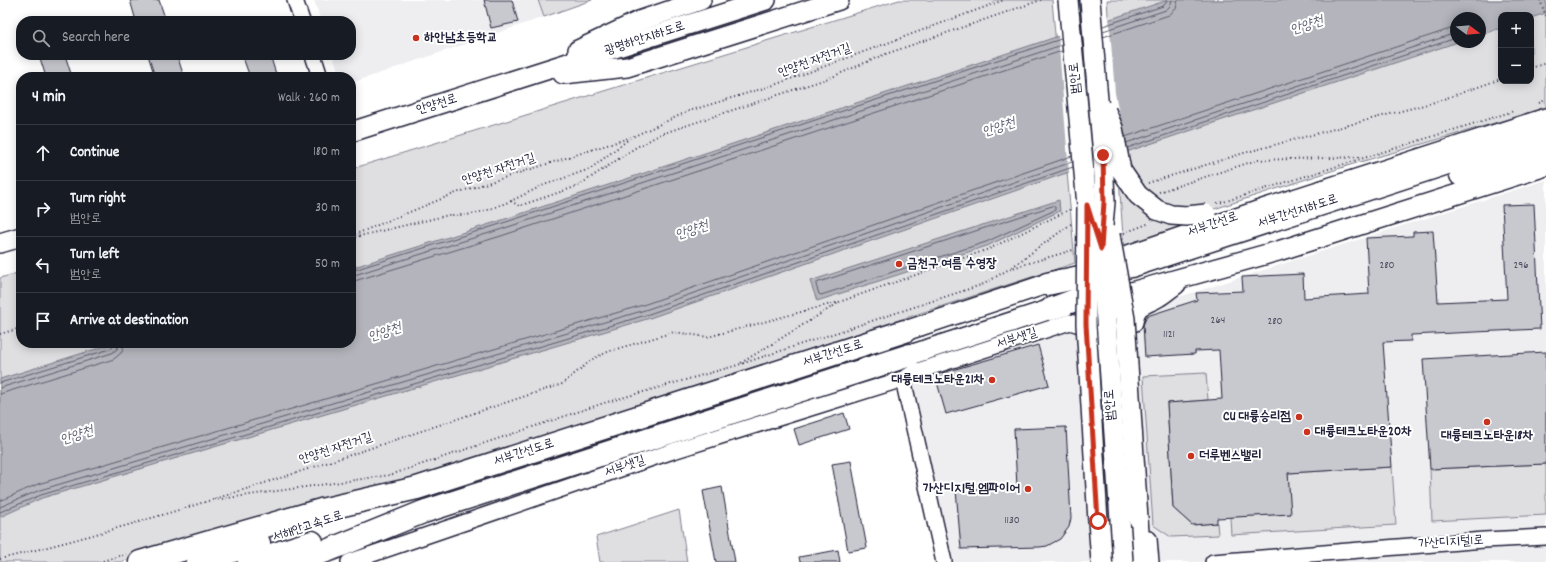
<!DOCTYPE html>
<meta charset="utf-8">
<style>
body{margin:0;font-family:Dekko,"Poor Story",sans-serif;background:#20242c;color:#f1f3f6}
.controls{position:absolute;right:12px;top:12px;display:grid;overflow:hidden;border-radius:8px;box-shadow:0 2px 10px #0003}
.controls button{width:36px;height:36px;display:grid;place-items:center;padding:0;border:0;border-bottom:1px solid #363941;background:#171b24;color:#f1f3f6;font:20px sans-serif}
.compass{position:absolute;left:1450px;top:12px;width:36px;height:36px;border-radius:50%;background:#171b24;box-shadow:0 2px 10px #0003;rotate:106deg}
.stop{position:absolute;width:12px;height:12px;margin:-9px;border:3px solid #c8321e;border-radius:50%;background:#fff}
.stop.end{background:#c8321e;border-color:#fff;box-shadow:0 1px 4px #0008}
.list{margin:0;padding:0;list-style:none}
h2{display:flex;justify-content:space-between;align-items:center;height:52px;margin:0;padding:0 16px;font-size:17px}
h2 small{font-size:13px;font-weight:400;color:#9ea1a6}
.list li{display:grid;grid-template-columns:26px 1fr auto;gap:12px;align-items:center;box-sizing:border-box;height:56px;padding:0 16px;border-top:1px solid #363941}
.list b{display:block;font-size:15px;white-space:nowrap}
.list p{margin:0;font-size:13px;white-space:nowrap;color:#9ea1a6}
.list em{font-size:13px;font-style:normal;color:#9ea1a6}
.icon{flex:none;width:22px;height:22px;fill:none;stroke:currentColor;stroke-width:2;stroke-linecap:round;stroke-linejoin:round}
.map{position:relative;flex:none;width:1546px;height:562px;overflow:hidden}
.search{position:absolute;background:#171b24;box-shadow:0 2px 10px #0003;left:16px;top:16px;width:340px;height:44px;display:flex;align-items:center;gap:10px;box-sizing:border-box;padding:0 14px;border-radius:16px;color:#9ea1a6;font-size:15px}
.panel{position:absolute;background:#171b24;box-shadow:0 2px 10px #0003;left:16px;top:72px;width:340px;height:276px;border-radius:16px}
.map>svg:first-child{display:block}
</style>
<div class="map">
<svg width="1546" height="562" viewBox="0 0 1546 562">
<rect width="100%" height="100%" fill="#fff"/>
<filter id="ink" filterUnits="userSpaceOnUse"><feTurbulence type="fractalNoise" baseFrequency=".025" numOctaves="2"/><feDisplacementMap in="SourceGraphic" scale="8" xChannelSelector="R" yChannelSelector="G"/><feConvolveMatrix kernelMatrix="1 2 1 2 8 2 1 2 1" color-interpolation-filters="sRGB"/></filter>
<g filter="url(#ink)">
<!-- built -->
<g fill="#eeeef1">
<path d="M314 0H538L544 17 351 83V77H340L333 55H351V21H321Z"/>
<path d="M1546 180V562H938L912 444 896 387Z"/>
</g>
<!-- green -->
<g fill="#dfdfe2" stroke="#80808e" fill-rule="evenodd">
<path d="M538 0H592L544 17Z"/>
<path d="M899 0H1052L1075 263 387 486 120 562H0V278L21 272V343H351V169Z"/>
<path d="M1107 0H1546V108L1350 165 1205 212 1177 224 1179 232 1124 252ZM1501 15H1531V81H1501ZM1456 18H1480V42H1456Z"/>
<path d="M1206 373 1208 400 1167 403 1173 508 1192 525 1217 523 1218 535 1171 537 1153 525 1143 376Z"/>
<path d="M1546 464V515L1432 521 1430 469Z"/>
<path d="M1392 467 1396 525 1231 535 1230 517 1290 514 1288 473Z"/>
<path d="M679 510 687 562H600L596 537Z"/>
</g>
<!-- water -->
<g fill="#b4b4bc" stroke="#7a7a88">
<path d="M1168 0H1546V13L1531 18V15H1501V28L1480 35V18H1456V42H1458L1141 147 647 319 42 498 0 517V379L115 343H351V268L496 222Z"/>
<path d="M1059 200 1060 211 987 246 817 301 810 281Z"/>
</g>
<!-- pier -->
<path fill="#fff" d="M1109 17 1115 93 1127 154 1069 174 1058 34Z"/>
<g fill="none" stroke-linecap="round" stroke-linejoin="round">
<!-- shore -->
<g stroke="#5c5c6f" stroke-width="1">
<path d="M1103 26 1163 6 1166 3 1167 0"/>
<path d="M1103 31 1166 10 1170 6 1172 0"/>
<path d="M1103 37 1169 15 1176 9 1178 0"/>
<path d="M1125 137 1456 27"/>
<path d="M1126 143 1456 33"/>
<path d="M1127 148 1456 38"/>
<path d="M1053 206 1055 207V210L986 242 821 295 819 294 816 285 817 283Z"/>
<path d="M351 271 497 225 1061 39"/>
<path d="M351 276 499 230 1062 45"/>
<path d="M351 282 501 236 1062 51"/>
<path d="M0 383 110 349 113 347V343"/>
<path d="M0 388 112 353 117 349 118 343"/>
<path d="M0 394 114 359 122 352 124 343"/>
<path d="M0 501 38 484 643 305 1072 156"/>
<path d="M0 507 40 490 645 310 1072 162"/>
<path d="M0 512 41 495 646 315 1073 167"/>
</g>
</g>
<!-- building -->
<g fill="#c8c8cf" stroke="#22223b">
<path d="M130 0H159L166 21H136Z"/>
<path d="M484 0H512L518 22 491 28Z"/>
<path d="M39 55H65L72 77H46Z"/>
<path d="M148 55H177L184 77H155Z"/>
<path d="M242 55H270L277 77H250Z"/>
<path d="M1534 204 1540 329 1411 335V341L1383 342 1392 467 1288 473 1291 514 1217 518V523L1192 525 1173 508 1167 403 1222 399 1219 350 1195 351V354L1145 357 1143 325 1147 316 1197 300 1196 293 1243 291 1242 277 1303 274 1304 298 1369 294 1366 238 1413 236V232L1433 231 1438 302 1507 299 1502 205Z"/>
<path d="M1038 345 1049 385 946 414 935 375Z"/>
<path d="M1546 352V464L1430 469 1423 359Z"/>
<path d="M844 413 849 429 799 445 794 429Z"/>
<path d="M1066 427 1071 518 1069 527 1060 539 1047 546 1040 547 961 549 956 490 1017 487 1014 429Z"/>
<path d="M851 461 867 548 848 551 832 464Z"/>
<path d="M722 487 735 562H716L703 491Z"/>
<path d="M838 550 840 562H800L799 557Z"/>
</g>
<g fill="none" stroke-linecap="round" stroke-linejoin="round">
<!-- minor casing -->
<g stroke="#22223b" stroke-width="18">
<g id="minor">
<path d="M295 0 302 21"/>
<path d="M313 55 320 77"/>
<path d="M1096 330 1110 547 1112 562"/>
<path d="M903 379 944 562"/>
<path d="M1149 539 1151 562"/>
<path d="M349 562 673 451 903 379 915 372 1070 322 1096 330 1117 326"/>
<path d="M1213 562 1484 540 1546 537"/>
</g>
</g>
<!-- major casing -->
<g stroke="#22223b" stroke-width="22">
<g id="major">
<path d="M1090 0 1097 88"/>
<path d="M578 50 639 21 701 0"/>
<path d="M563 74 627 67 839 0"/>
<path d="M351 132 766 0"/>
<path d="M0 243 21 237"/>
<path d="M1099 265 1266 208 1546 118"/>
<path d="M1105 298 1131 292 1278 251 1546 166"/>
<path d="M1133 322C1136 303 1143 306 1158 297 1164 294 1170 288 1176 284"/>
<path d="M905 331 1061 279"/>
<path d="M910 355 1051 309 1065 306"/>
<path d="M1138 518 1141 562"/>
<path d="M1098 521 1101 562"/>
</g>
</g>
<!-- highway casing -->
<g stroke="#22223b" stroke-width="25">
<g id="highway">
<path d="M1461 175 1546 148"/>
<path d="M1047 284 1131 266 1546 131"/>
<path d="M1051 309 1105 289"/>
<path d="M140 562 321 510 417 488 905 331"/>
<path d="M198 562 259 543"/>
<path d="M249 562 312 542"/>
<path d="M294 562 329 550 423 512 910 355"/>
</g>
</g>
<!-- path -->
<g stroke="#22223b" stroke-width="2" stroke-dasharray="1 3" stroke-linecap="butt">
<path d="M1540 0 1546 16"/>
<path d="M1531 68 1546 63"/>
<path d="M1539 103 1546 100"/>
<path d="M1148 183 1244 153 1435 102 1501 79"/>
<path d="M1159 192 1257 160 1362 157"/>
<path d="M511 201 519 206 578 186 635 148 661 134 832 77 883 55 1041 0"/>
<path d="M1217 203 1223 202 1514 111"/>
<path d="M1124 233 1150 223"/>
<path d="M351 236 456 193 632 137 689 111 774 85 1004 0"/>
<path d="M351 238 449 215H467L485 211 511 201 544 185 590 169 629 139"/>
<path d="M1012 267 1071 224"/>
<path d="M0 334 21 328"/>
<path d="M741 363 840 302"/>
<path d="M214 500 390 475 604 403 738 365 984 284 1009 269 1073 250"/>
<path d="M0 559C191 513 376 445 562 384L594 358 610 351 674 332 708 337 842 301 989 249 1071 209"/>
<path d="M99 562 126 554"/>
</g>
<!-- minor -->
<use href="#minor" stroke="#fff" stroke-width="15"/>
<!-- major -->
<use href="#major" stroke="#fff" stroke-width="19"/>
<!-- highway -->
<use href="#highway" stroke="#fff" stroke-width="22"/>
<!-- major-bridge casing -->
<g stroke="#22223b" stroke-width="22" stroke-linecap="butt">
<g id="major-bridge">
<path d="M1068 0 1087 205 1091 217"/>
<path d="M1097 88 1103 155 1105 202 1101 249 1123 562"/>
<path d="M1106 111 1113 128 1121 170 1138 195 1157 210 1171 215 1187 216 1206 214"/>
<path d="M1087 205 1086 324 1098 521"/>
<path d="M1110 235 1125 319 1138 518"/>
</g>
</g>
<!-- major-bridge -->
<use href="#major-bridge" stroke="#fff" stroke-width="19"/>
</g>
</g>
<g fill="none" stroke-linecap="round" stroke-linejoin="round" filter="url(#ink)">
<!-- route -->
<path stroke="#c8321e" stroke-width="5" d="M1098 521 1086 324 1087 205 1101 249 1104 202 1103 155"/>
</g>
<!-- markers -->
<g fill="#c8321e" stroke="#fff" stroke-width="1.5">
<circle cx="416" cy="38" r="4"/>
<circle cx="899" cy="264" r="4"/>
<circle cx="992" cy="380" r="4"/>
<circle cx="1299" cy="417" r="4"/>
<circle cx="1487" cy="422" r="4"/>
<circle cx="1307" cy="432" r="4"/>
<circle cx="1191" cy="456" r="4"/>
<circle cx="1028" cy="489" r="4"/>
</g>
<g text-anchor="middle" dominant-baseline="central" stroke-width="4" stroke-linejoin="round" paint-order="stroke">
<!-- number labels -->
<g font-size="11" fill="#4c4c60">
<text x="1387" y="266">280</text>
<text x="1521" y="266">296</text>
<text x="1218" y="321">264</text>
<text x="1275" y="322">280</text>
<text x="1169" y="335">1121</text>
<text x="1012" y="521">1130</text>
</g>
<!-- poi labels -->
<g font-size="13" font-weight="bold" fill="#22223b" stroke="#fff" text-anchor="start">
<text x="424" y="38">하안남초등학교</text>
<text x="907" y="264">금천구 여름 수영장</text>
<text x="984" y="380" text-anchor="end">대륭테크노타운21차</text>
<text x="1291" y="417" text-anchor="end">CU 대륭승리점</text>
<text x="1315" y="432">대륭테크노타운20차</text>
<text x="1487" y="436" text-anchor="middle">대륭테크노타운18차</text>
<text x="1199" y="456">더루벤스밸리</text>
<text x="1020" y="489" text-anchor="end">가산디지털 엠파이어</text>
</g>
<!-- street labels -->
<g font-size="13" fill="#22223b" stroke="#fff">
<text transform="translate(645 39) rotate(-18)">광명하안지하도로</text>
<text transform="translate(815 61) rotate(-20)">안양천 자전거길</text>
<text transform="translate(1076 78) rotate(-95)">범안로</text>
<text transform="translate(437 105) rotate(-17)">안양천로</text>
<text transform="translate(499 170) rotate(-18)">안양천 자전거길</text>
<text transform="translate(1298 212) rotate(-18)">서부간선지하도로</text>
<text transform="translate(1213 225) rotate(-19)">서부간선로</text>
<text transform="translate(1017 339) rotate(-18)">서부샛길</text>
<text transform="translate(833 354) rotate(-18)">서부간선도로</text>
<text transform="translate(1111 405) rotate(-94)">범안로</text>
<text transform="translate(336 449) rotate(-18)">안양천 자전거길</text>
<text transform="translate(524 453) rotate(-18)">서부간선도로</text>
<text transform="translate(625 467) rotate(-19)">서부샛길</text>
<text transform="translate(308 527) rotate(-18)">서해안고속도로</text>
<text transform="translate(1451 543) rotate(-4)">가산디지털1로</text>
</g>
<!-- water labels -->
<g font-size="14" font-style="italic" fill="#5c5c6f" stroke="#fff">
<text transform="translate(1307 26) rotate(-18)">안양천</text>
<text transform="translate(999 128) rotate(-18)">안양천</text>
<text transform="translate(692 231) rotate(-18)">안양천</text>
<text transform="translate(385 333) rotate(-18)">안양천</text>
<text transform="translate(77 436) rotate(-18)">안양천</text>
</g>
</g>
</svg>
<div class="controls">
<button>+</button>
<button>−</button>
</div>
<svg class="compass" viewBox="-18 -18 36 36"><path d="M0-13l5 13h-10z" fill="#e53935"/><path d="M0 13l5-13h-10z" fill="#9ea1a6"/></svg>
<div class="stop" style="left:1098px;top:521px"></div>
<div class="stop end" style="left:1103px;top:155px"></div>
<div class="search"><svg class="icon" aria-label="search" viewBox="0 0 24 24"><circle cx="10" cy="10" r="6"/><path d="M15 15l6 6"/></svg>Search here</div>
<section class="panel">
<h2>4 min<small>Walk · 260 m</small></h2>
<ul class="list">
<li><svg class="icon" aria-label="ahead" viewBox="0 0 24 24"><path d="M12 20V5M6 11l6-6 6 6"/></svg><div><b>Continue</b></div><em>180 m</em></li>
<li><svg class="icon" aria-label="right" viewBox="0 0 24 24"><path d="M7 20v-9h11M14 6l5 5-5 5"/></svg><div><b>Turn right</b><p>범안로</p></div><em>30 m</em></li>
<li><svg class="icon" aria-label="left" viewBox="0 0 24 24"><path d="M17 20v-9H6M10 6l-5 5 5 5"/></svg><div><b>Turn left</b><p>범안로</p></div><em>50 m</em></li>
<li><svg class="icon" aria-label="arrive" viewBox="0 0 24 24"><path d="M6 21V4h12l-3 4 3 4H6"/></svg><div><b>Arrive at destination</b></div></li>
</ul>
</section>
</div>
